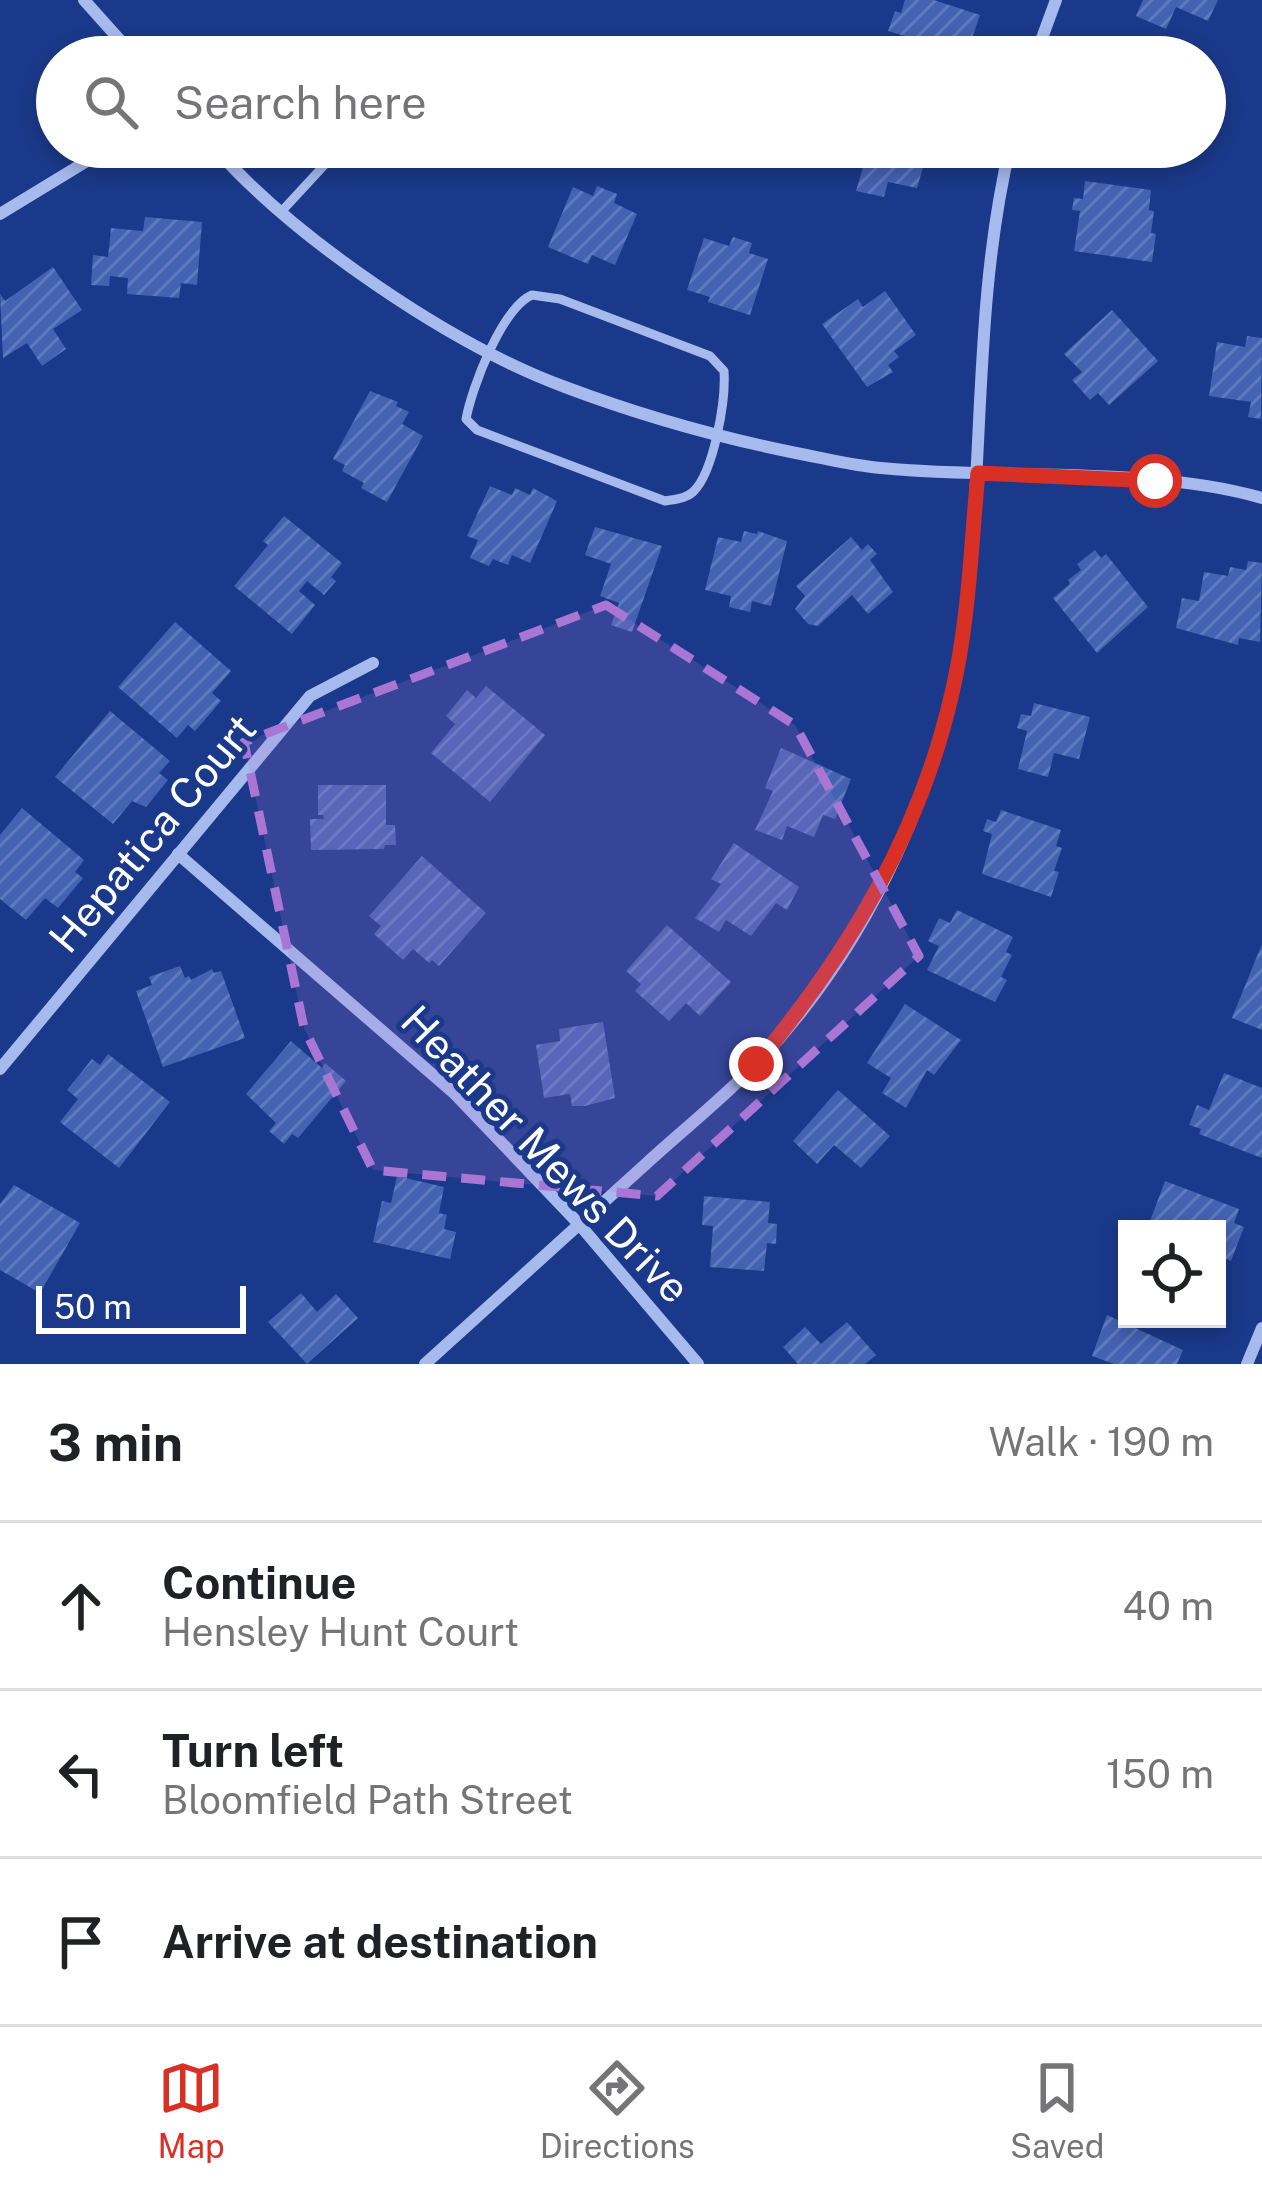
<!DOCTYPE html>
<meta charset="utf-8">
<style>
body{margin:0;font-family:"Public Sans",sans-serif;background:#f2f2f2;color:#202124}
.controls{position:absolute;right:36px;bottom:36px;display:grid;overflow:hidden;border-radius:0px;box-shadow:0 6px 18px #0003}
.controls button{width:108px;height:108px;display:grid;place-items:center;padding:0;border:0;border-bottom:3px solid #e0e0e0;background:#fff;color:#202124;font:60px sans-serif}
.scale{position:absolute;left:36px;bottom:30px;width:210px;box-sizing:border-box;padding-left:12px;border:6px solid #fff;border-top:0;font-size:33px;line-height:42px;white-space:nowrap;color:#fff;-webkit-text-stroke:9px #1b398a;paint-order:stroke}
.stop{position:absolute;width:36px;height:36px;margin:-27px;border:9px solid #d93025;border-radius:50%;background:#fff}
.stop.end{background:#d93025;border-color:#fff;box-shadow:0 3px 12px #0008}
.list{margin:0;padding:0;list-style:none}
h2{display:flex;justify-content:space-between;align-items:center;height:156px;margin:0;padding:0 48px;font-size:51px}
h2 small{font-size:39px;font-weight:400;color:#757577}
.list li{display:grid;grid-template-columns:78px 1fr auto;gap:36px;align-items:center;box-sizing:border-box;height:168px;padding:0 48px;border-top:3px solid #e0e0e0}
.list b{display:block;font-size:45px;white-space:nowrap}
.list p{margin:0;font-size:39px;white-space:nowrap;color:#757577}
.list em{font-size:39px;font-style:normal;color:#757577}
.icon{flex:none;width:66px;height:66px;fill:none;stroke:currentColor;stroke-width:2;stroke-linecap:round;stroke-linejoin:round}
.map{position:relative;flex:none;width:1262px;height:1364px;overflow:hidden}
.search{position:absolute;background:#fff;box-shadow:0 6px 18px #0003;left:36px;right:36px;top:36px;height:132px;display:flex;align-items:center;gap:30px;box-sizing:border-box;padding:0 42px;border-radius:66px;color:#757577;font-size:45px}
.sheet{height:660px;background:#fff}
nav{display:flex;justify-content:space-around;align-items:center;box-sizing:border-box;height:168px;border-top:3px solid #e0e0e0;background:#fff;font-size:33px;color:#757577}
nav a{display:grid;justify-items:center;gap:6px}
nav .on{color:#d93025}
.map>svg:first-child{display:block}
</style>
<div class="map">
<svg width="1262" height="1364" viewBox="0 0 1262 1364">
<defs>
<pattern id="building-hatch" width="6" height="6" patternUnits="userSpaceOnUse" patternTransform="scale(3)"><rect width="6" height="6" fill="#4462b2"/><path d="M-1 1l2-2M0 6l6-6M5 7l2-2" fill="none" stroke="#607abe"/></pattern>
</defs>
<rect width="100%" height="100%" fill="#1b398a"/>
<!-- building -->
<g fill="url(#building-hatch)">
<path d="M905 0H934L980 15 971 41 963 39 959 54 950 51 949 57H902L908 37 888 31 895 11 901 13Z"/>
<path d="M1143 0H1218L1208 21 1176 7 1166 29 1136 16Z"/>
<path d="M869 147H929L917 188 888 182 884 197 856 191Z"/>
<path d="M1085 181 1151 190 1149 210 1154 211 1151 233 1156 234 1152 262 1074 251 1080 211 1072 210 1074 198 1083 199Z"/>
<path d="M597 186 617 194 614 203 637 214 615 265 592 255 588 264 548 247 573 187 593 196Z"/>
<path d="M145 217 202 222 197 285 181 283 179 298 127 294 128 278 110 276 109 286 91 285 93 255 108 257 111 228 143 231Z"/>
<path d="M733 237 752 243 749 253 768 259 750 315 708 302 710 297 687 290 704 238 729 246Z"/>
<path d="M53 267 82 310 53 329 66 349 42 366 27 343 3 358 0 294 5 301Z"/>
<path d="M885 291 916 335 894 351 899 357 888 365 893 372 867 387 822 324 858 299 863 307Z"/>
<path d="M1112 310 1158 361 1109 405 1098 393 1090 400 1072 380 1082 372 1064 354Z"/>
<path d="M1247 336 1262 338 1261 419 1248 417 1251 402 1209 396 1217 342 1245 347Z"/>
<path d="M370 391 398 402 396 406 409 412 402 424 423 436 387 502 361 488 364 483 342 471 345 465 333 459Z"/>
<path d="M490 486 512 495 515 488 530 495 533 488 557 501 530 563 512 555 508 565 493 559 489 566 470 558 478 540 467 536Z"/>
<path d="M284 516 342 563 331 577 336 581 324 595 307 581 299 591 315 605 292 634 234 586 268 545 263 541Z"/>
<path d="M595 527 662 546 632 632 611 625 619 603 600 596 611 564 585 555Z"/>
<path d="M744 531 757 534 758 531 787 541 771 606 752 601 750 612 729 607 731 596 705 590 718 537 741 542Z"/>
<path d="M851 537 862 550 868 544 877 554 870 560 893 592 868 614 852 595 818 626 808 624 795 609 805 596 796 586Z"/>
<path d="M1095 550 1101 558 1106 554 1148 607 1097 653 1053 598 1070 584 1068 580 1081 570 1077 564Z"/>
<path d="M1248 561 1262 563 1260 642 1239 638 1238 645 1176 628 1182 598 1199 601 1204 572 1228 576 1230 567 1246 570Z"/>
<path d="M175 622 231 671 212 693 221 701 195 731 188 725 177 738 118 687Z"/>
<path d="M486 686 545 735 490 802 431 753 455 724 446 716 467 690 476 698Z"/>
<path d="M1034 703 1090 717 1079 759 1054 753 1048 777 1018 769 1027 731 1017 728 1021 714 1031 716Z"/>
<path d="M110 711 170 761 159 773 168 780 146 807 132 801 113 824 55 777Z"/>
<path d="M781 748 851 779 835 819 823 815 814 837 787 826 782 840 755 830 773 791 765 788Z"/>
<path d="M318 785H386V825H395L396 845H385L384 849 311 850 310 819H324L323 815H318Z"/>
<path d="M22 808 84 860 75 872 83 878 58 908 45 898 26 920 0 899V835Z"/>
<path d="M1001 810 1061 830 1056 846 1062 848 1054 871 1059 872 1051 897 982 874 992 834 983 831 987 819 996 822Z"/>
<path d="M734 843 799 887 787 910 776 903 751 936 726 920 719 932 695 918 721 884 711 879Z"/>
<path d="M422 856 486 913 439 966 432 960 429 963 413 949 403 960 374 934 381 926 369 916Z"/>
<path d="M957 910 1013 937 1006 952 1012 955 1001 977 1007 980 995 1002 927 970 939 946 928 941 939 918 950 923Z"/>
<path d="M667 925 731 982 700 1016 686 1003 669 1021 635 991 641 984 626 971Z"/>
<path d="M1262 944V1030L1232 1018Z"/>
<path d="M180 966 185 978 189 976 191 980 212 969 214 973 221 971 245 1038 163 1067 136 991 152 985 149 977Z"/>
<path d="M905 1004 961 1040 934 1075 927 1070 906 1108 882 1093 891 1078 867 1063Z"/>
<path d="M603 1022 615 1098 585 1106H572L570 1094 544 1098 536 1045 560 1041 559 1029Z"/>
<path d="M291 1041 322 1068 325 1063 346 1081 298 1138 292 1134 284 1144 269 1131 276 1123 246 1094Z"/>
<path d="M108 1054 170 1102 119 1168 60 1122 78 1099 67 1090 92 1059 100 1065Z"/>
<path d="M1224 1073 1262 1088V1158L1199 1134 1201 1129 1189 1125 1197 1105 1209 1110Z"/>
<path d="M838 1090 890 1136 861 1168 834 1145 817 1164 793 1141Z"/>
<path d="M397 1176 444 1187 439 1213 447 1215 444 1229 456 1232 450 1259 373 1242 382 1201 391 1203Z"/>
<path d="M1165 1181 1239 1209 1234 1223 1244 1227 1231 1261 1217 1255V1229H1147Z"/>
<path d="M14 1185 80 1223 40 1293 0 1270V1204Z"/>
<path d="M704 1196 770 1202 768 1223 777 1224 776 1244 767 1243 764 1271 710 1267 713 1226 702 1225Z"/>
<path d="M301 1293 317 1312 336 1294 358 1318 307 1364 268 1322Z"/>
<path d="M1107 1315 1183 1350 1177 1364H1114L1092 1356Z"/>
<path d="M847 1322 876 1355 865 1364H798L783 1347 805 1327 821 1344Z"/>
</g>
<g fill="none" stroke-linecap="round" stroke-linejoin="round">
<!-- lane -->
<g stroke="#a6baed" stroke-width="9">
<path d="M281 212 341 147"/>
<path d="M532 295 560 299 710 356 724 371C726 400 714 472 693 492 685 499 676 499 665 501L477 430 466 419C472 387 502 308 532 295Z"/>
</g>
<!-- street -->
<g stroke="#a6baed" stroke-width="12">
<path d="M84 0 135 57"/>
<path d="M1035 57 1056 0"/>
<path d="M214 147C294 238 451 345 565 387 642 416 720 438 801 454 827 459 854 466 881 468 1001 480 1147 465 1262 498"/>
<path d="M0 214 110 147"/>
<path d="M178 854 455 1094 579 1224 698 1364"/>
<path d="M0 1069 310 696 373 663"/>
<path d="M425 1364C499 1297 573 1229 648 1162 683 1130 722 1099 756 1064 873 942 946 775 966 609 984 456 974 298 1010 147"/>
<path d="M1247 1364 1262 1328"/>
</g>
</g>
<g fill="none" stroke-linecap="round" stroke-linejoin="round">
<!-- route -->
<path stroke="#d93025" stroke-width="15" d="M756 1064C848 954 920 834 952 693 969 621 971 546 978 473L1155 481"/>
</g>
<!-- marked area -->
<path fill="#a976d5" fill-opacity="0.2" stroke="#a976d5" stroke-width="9" stroke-dasharray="24 15" stroke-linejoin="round" d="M606 605 795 725 919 956 657 1196 373 1170 304 1028 244 742Z"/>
<g text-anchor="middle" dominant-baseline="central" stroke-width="10" stroke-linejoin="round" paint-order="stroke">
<!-- street labels -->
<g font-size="42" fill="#fff" stroke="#1b398a">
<text transform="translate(152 833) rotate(-50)">Hepatica Court</text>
<text transform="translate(546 1154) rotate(46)">Heather Mews Drive</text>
</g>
</g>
</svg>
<div class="controls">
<button><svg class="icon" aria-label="locate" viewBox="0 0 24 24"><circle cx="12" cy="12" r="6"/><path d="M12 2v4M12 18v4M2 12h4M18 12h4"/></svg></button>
</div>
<div class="scale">50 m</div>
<div class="stop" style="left:1155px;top:481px"></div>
<div class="stop end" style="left:756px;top:1064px"></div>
<div class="search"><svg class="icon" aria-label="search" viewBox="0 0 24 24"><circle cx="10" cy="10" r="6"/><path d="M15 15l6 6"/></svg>Search here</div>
</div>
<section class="sheet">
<h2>3 min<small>Walk · 190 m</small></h2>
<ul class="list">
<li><svg class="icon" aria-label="ahead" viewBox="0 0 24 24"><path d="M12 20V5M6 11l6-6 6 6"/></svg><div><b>Continue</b><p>Hensley Hunt Court</p></div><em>40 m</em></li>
<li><svg class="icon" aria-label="left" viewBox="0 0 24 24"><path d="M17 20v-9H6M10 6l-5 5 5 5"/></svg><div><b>Turn left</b><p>Bloomfield Path Street</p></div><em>150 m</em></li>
<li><svg class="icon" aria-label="arrive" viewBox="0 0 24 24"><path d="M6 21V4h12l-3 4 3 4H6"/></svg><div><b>Arrive at destination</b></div></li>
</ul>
</section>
<nav>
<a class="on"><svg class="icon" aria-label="map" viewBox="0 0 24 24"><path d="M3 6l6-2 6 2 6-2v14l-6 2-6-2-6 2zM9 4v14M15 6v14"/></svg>Map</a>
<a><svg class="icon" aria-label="directions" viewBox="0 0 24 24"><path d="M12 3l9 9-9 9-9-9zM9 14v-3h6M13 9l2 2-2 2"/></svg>Directions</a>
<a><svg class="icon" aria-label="saved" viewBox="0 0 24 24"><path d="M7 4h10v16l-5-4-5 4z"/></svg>Saved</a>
</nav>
